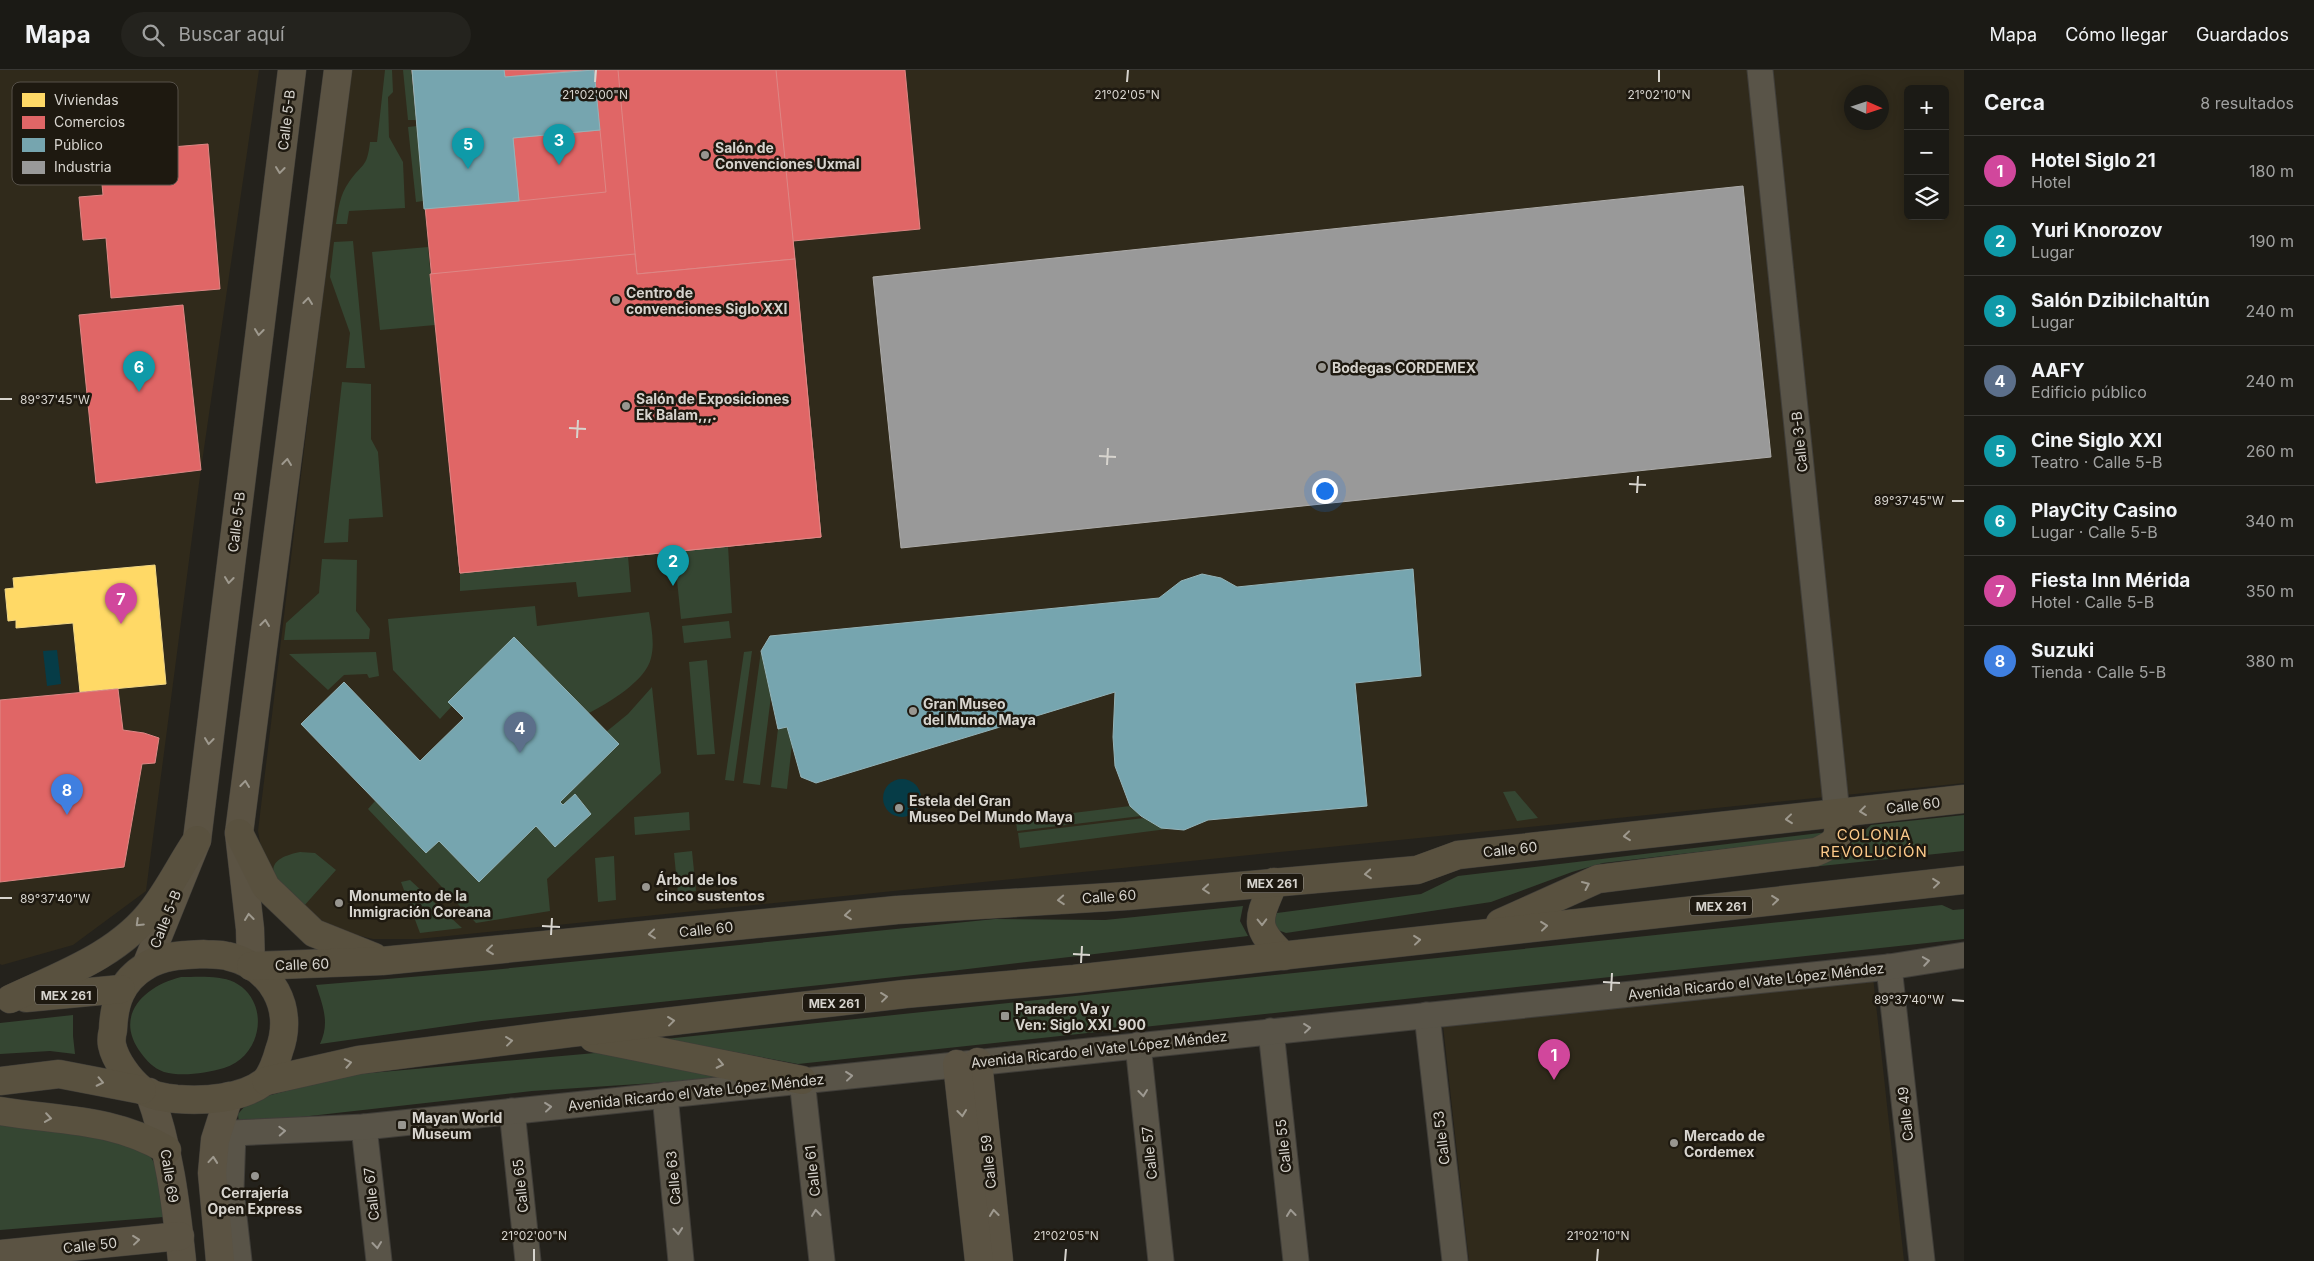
<!DOCTYPE html>
<html lang="es">
<meta charset="utf-8">
<style>
body{margin:0;font-family:Inter,sans-serif;background:#24231e;color:#f1f3f6}
.controls{position:absolute;right:15px;top:15px;display:grid;overflow:hidden;border-radius:8px;box-shadow:0 2px 12px #0003}
.controls button{width:45px;height:45px;display:grid;place-items:center;padding:0;border:0;border-bottom:1px solid #393834;background:#1b1a15;color:#f1f3f6;font:25px sans-serif}
.compass{position:absolute;left:1844px;top:15px;width:45px;height:45px;border-radius:50%;background:#1b1a15;box-shadow:0 2px 12px #0003;rotate:93deg}
.you{position:absolute;left:1324px;top:420px;width:18px;height:18px;margin:-12px;border:4px solid #fff;border-radius:50%;background:#1a73e8;box-shadow:0 0 0 8px #1a73e833}
.badge{display:grid;place-items:center;width:32px;height:32px;border-radius:50%;background:#0b8043;color:#fff;font-size:16px;font-weight:700}
.pin{position:absolute;translate:-50% -41px;filter:drop-shadow(0 1px 2px #0008)}
.pin::after{content:'';position:absolute;top:26px;width:18px;height:15px;background:inherit;clip-path:polygon(0 0,100% 0,50% 100%)}
.list{margin:0;padding:0;list-style:none}
h2{display:flex;justify-content:space-between;align-items:center;height:65px;margin:0;padding:0 20px;font-size:21px}
h2 small{font-size:16px;font-weight:400;color:#a0a1a0}
.list li{display:grid;grid-template-columns:32px 1fr auto;gap:15px;align-items:center;box-sizing:border-box;height:70px;padding:0 20px;border-top:1px solid #393834}
.list b{display:block;font-size:19px;white-space:nowrap}
.list p{margin:0;font-size:16px;white-space:nowrap;color:#a0a1a0}
.list em{font-size:16px;font-style:normal;color:#a0a1a0}
.icon{flex:none;width:28px;height:28px;fill:none;stroke:currentColor;stroke-width:2;stroke-linecap:round;stroke-linejoin:round}
.map{position:relative;flex:none;width:1964px;height:1191px;overflow:hidden}
header{display:flex;align-items:center;gap:30px;box-sizing:border-box;height:70px;padding:0 25px;background:#1b1a15;border-bottom:1px solid #393834}
header strong{font-size:24px}
nav{display:flex;gap:28px;margin-inline-start:auto;font-size:18px}
.search{width:350px;height:45px;background:#24231e;display:flex;align-items:center;gap:12px;box-sizing:border-box;padding:0 18px;border-radius:28px;color:#a0a1a0;font-size:19px}
main{display:flex}
aside{flex:1;background:#1b1a15}
.map>svg:first-child{display:block}
</style>
<header>
<strong>Mapa</strong>
<div class="search"><svg class="icon" aria-label="search" viewBox="0 0 24 24"><circle cx="10" cy="10" r="6"/><path d="M15 15l6 6"/></svg>Buscar aquí</div>
<nav><a>Mapa</a><a>Cómo llegar</a><a>Guardados</a></nav>
</header>
<main>
<div class="map">
<svg width="1964" height="1191" viewBox="0 0 1964 1191">
<rect width="100%" height="100%" fill="#24221c"/>
<!-- built -->
<g fill="#302a1b" fill-rule="evenodd">
<path d="M0 0H259L200 406 146 821 73 875 2 895 0 894Z"/>
<path d="M350 0H1964V713L418 869H373L326 858 264 794 258 761ZM1908 19H1945V146H1908ZM1852 22H1882V52H1852Z"/>
<path d="M1873 907 1904 1191H1469L1443 955Z"/>
</g>
<!-- green -->
<g fill="#354632">
<path d="M385 0H392L393 22 388 27 389 67 403 92 405 138 349 141 347 154H336C338 140 340 124 349 112 362 93 367 99 370 72H377Z"/>
<path d="M403 0H412L417 50H408Z"/>
<path d="M417 56 423 131 416 132 408 57Z"/>
<path d="M353 171 365 298H346L350 263 330 207 334 172Z"/>
<path d="M428 177 435 255 380 260 372 182Z"/>
<path d="M342 312 371 314V369L378 382 383 447 349 449 348 472 324 473Z"/>
<path d="M728 476 732 543 681 549 674 481Z"/>
<path d="M628 486 631 522 578 527 576 512 460 521V503Z"/>
<path d="M322 489 357 490 356 541 370 559 369 569 284 570 286 553 319 523Z"/>
<path d="M535 536 537 556 649 542C651 556 655 573 651 588 646 611 608 633 589 643L514 567 448 632 452 636 440 649 393 600 388 549Z"/>
<path d="M729 551 731 568 684 573 682 556Z"/>
<path d="M752 581 734 711 725 710 744 582Z"/>
<path d="M761 581 771 626 760 715 743 713Z"/>
<path d="M376 582 379 606 369 608 367 604 344 605 328 620 289 584Z"/>
<path d="M707 590 715 684 697 685 689 592Z"/>
<path d="M652 617 661 703 547 809 550 841 476 853 368 739 375 731 426 783 439 771 479 812 536 756 555 776 591 744 575 724 563 735 560 732 619 674 606 662 628 644Z"/>
<path d="M787 657 792 674 787 719 771 717 778 659Z"/>
<path d="M1515 721 1538 748 1517 751 1503 722Z"/>
<path d="M1130 736 1141 746 1017 761 1016 750Z"/>
<path d="M689 742 690 760 635 765 634 747Z"/>
<path d="M1964 745V781L1594 820 1839 784 1871 755Z"/>
<path d="M1144 748 1161 758 1167 759 1020 778 1018 763Z"/>
<path d="M1828 762 1819 768 1603 793 1572 802 1491 832 1286 863 1275 859 1274 849 1277 843 1421 824 1458 806Z"/>
<path d="M692 781 696 821 678 824 674 783Z"/>
<path d="M300 782 315 783 336 800 303 837C282 818 250 792 300 782Z"/>
<path d="M614 786 616 830 598 832 595 788Z"/>
<path d="M410 810 462 858 420 863 401 812Z"/>
<path d="M1942 835 1953 840 1964 839V869L798 994 665 969Z"/>
<path d="M1243 836 1240 851 1248 866 951 901 482 951 320 974C330 953 323 936 316 915L482 901 995 849 1105 850Z"/>
<path d="M181 907C197 907 219 905 234 912 271 931 263 986 224 998 206 1003 182 1007 164 1002 153 998 147 991 141 983 113 946 144 916 181 907Z"/>
<path d="M73 945V966L75 984 50 981 0 984V953Z"/>
<path d="M629 980 718 1006 715 1009 532 1021 239 1054 238 1044 245 1036 259 1028 348 1005Z"/>
<path d="M0 1050 121 1065 146 1080 155 1094 160 1108 163 1147 0 1160Z"/>
</g>
<!-- water -->
<g fill="#063c47">
<path d="M57 580 61 614 47 616 43 581Z"/>
<circle cx="902" cy="728" r="19"/>
</g>
<!-- homes -->
<path fill="#ffd966" stroke="#f3d885" d="M155 495 166 614 80 622 73 553 16 558V550L8 551 5 519 14 518 13 508Z"/>
<!-- shops -->
<g fill="#e06666" stroke="#dd8785">
<path d="M412 0H905L920 159 793 171 821 467 460 503Z"/>
<path d="M504 0H581L505 7Z"/>
<path d="M618 0H776L795 189 637 204Z"/>
<path d="M600 60 606 122 519 131 513 68Z"/>
<path d="M208 74 220 219 111 228 106 168 83 170 79 127 103 125 99 83Z"/>
<path d="M635 184 637 204 795 189 821 467 460 503 430 204Z"/>
<path d="M183 235 201 400 96 413 79 245Z"/>
<path d="M118 619 123 660 144 663 159 668 155 693 142 694 124 797 0 812V630Z"/>
</g>
<!-- public -->
<g fill="#76a5af" stroke="#93b3b8">
<path d="M412 0H504L505 7 594 0 600 60 513 68 519 131 424 139Z"/>
<path d="M1413 499 1421 606 1355 613 1367 736 1208 750 1184 760 1161 758 1141 746 1130 736 1115 696 1113 667 1115 622 816 713 801 707 787 657 778 659 761 581 770 566 1159 528 1181 511 1202 504 1221 508 1237 517Z"/>
<path d="M514 567 619 674 560 732 563 735 575 724 591 744 555 777 536 756 479 812 439 771 426 783 301 654 344 612 420 691 464 648 448 632Z"/>
</g>
<!-- industry -->
<path fill="#999" stroke="#acaba9" d="M1743 116 1771 387 901 478 873 207Z"/>
<g fill="none" stroke-linecap="round" stroke-linejoin="round">
<!-- street casing -->
<g stroke="#403e39" stroke-width="27">
<g id="street">
<path d="M1760 0 1837 744"/>
<path d="M1889 897 1922 1191"/>
<path d="M1427 945 1455 1191"/>
<path d="M1271 961 1296 1191"/>
<path d="M1138 975 1161 1191"/>
<path d="M802 1010 822 1191"/>
<path d="M665 1025 681 1191"/>
<path d="M512 1041 528 1191"/>
<path d="M364 1057 379 1191"/>
<path d="M239 1191 231 1120 233 1063 364 1057 1889 897 1964 885"/>
</g>
</g>
<!-- secondary casing -->
<g stroke="#403e39" stroke-width="29">
<g id="secondary">
<path d="M146 896 197 770 292 0"/>
<path d="M251 896 250 859 239 763 338 0"/>
<path d="M978 992 999 1191"/>
<path d="M957 994 979 1191"/>
<path d="M149 1022C169 1076 176 1134 182 1191"/>
<path d="M0 1184 180 1166"/>
<path d="M220 1191 212 1103 215 1070 229 1026"/>
</g>
</g>
<!-- primary casing -->
<g stroke="#403e39" stroke-width="29">
<g id="primary">
<path d="M239 763 266 817 314 863 374 887"/>
<path d="M1274 812C1258 850 1252 856 1284 886"/>
<path d="M1500 853 1598 809 1816 782C1839 772 1840 768 1837 744"/>
<path d="M204 884C211 885 219 884 227 886 272 896 295 938 279 981 277 989 271 1006 264 1012 242 1029 204 1031 177 1029 167 1028 148 1025 141 1019 129 1009 115 990 112 975 111 970 112 964 113 960 114 933 121 911 146 896 164 885 184 885 204 884Z"/>
<path d="M251 896 382 891 897 840 1127 826 1417 800 1458 785 1964 729"/>
<path d="M26 928 121 919"/>
<path d="M10 929C61 905 119 885 154 838 170 817 182 792 197 770"/>
<path d="M593 968 802 1010"/>
<path d="M0 1011 59 1004 142 1020"/>
<path d="M266 1011 359 990 570 963 905 924 1074 909 1964 810"/>
<path d="M0 1041C60 1051 113 1048 167 1080"/>
</g>
</g>
<!-- street -->
<use href="#street" stroke="#595448" stroke-width="25"/>
<!-- secondary -->
<use href="#secondary" stroke="#5b5343" stroke-width="28"/>
<!-- primary -->
<use href="#primary" stroke="#59513f" stroke-width="28"/>
</g>
<!-- one-way arrows -->
<defs><path id="oneway-chevron" d="M-2-3.5L2.5 0L-2 3.5" fill="none" stroke-width="1.6" stroke-linecap="round" stroke-linejoin="round" transform="scale(1.25)"/></defs>
<g stroke="#9f9a8f">
<use href="#oneway-chevron" transform="translate(280 100) rotate(97)"/>
<use href="#oneway-chevron" transform="translate(308 231) rotate(-83)"/>
<use href="#oneway-chevron" transform="translate(259 262) rotate(97)"/>
<use href="#oneway-chevron" transform="translate(287 392) rotate(-83)"/>
<use href="#oneway-chevron" transform="translate(229 510) rotate(97)"/>
<use href="#oneway-chevron" transform="translate(265 553) rotate(-83)"/>
<use href="#oneway-chevron" transform="translate(209 671) rotate(97)"/>
<use href="#oneway-chevron" transform="translate(245 714) rotate(-83)"/>
<use href="#oneway-chevron" transform="translate(249 847) rotate(-97)"/>
<use href="#oneway-chevron" transform="translate(962 1043) rotate(84)"/>
<use href="#oneway-chevron" transform="translate(213 1090) rotate(-85)"/>
<use href="#oneway-chevron" transform="translate(994 1143) rotate(-96)"/>
<use href="#oneway-chevron" transform="translate(136 1170) rotate(-6)"/>
</g>
<g stroke="#9e998e">
<use href="#oneway-chevron" transform="translate(1863 741) rotate(173)"/>
<use href="#oneway-chevron" transform="translate(1789 749) rotate(174)"/>
<use href="#oneway-chevron" transform="translate(1627 766) rotate(174)"/>
<use href="#oneway-chevron" transform="translate(1368 804) rotate(175)"/>
<use href="#oneway-chevron" transform="translate(1936 813) rotate(-6)"/>
<use href="#oneway-chevron" transform="translate(1586 815) rotate(-24)"/>
<use href="#oneway-chevron" transform="translate(1206 819) rotate(175)"/>
<use href="#oneway-chevron" transform="translate(1061 830) rotate(176)"/>
<use href="#oneway-chevron" transform="translate(1775 830) rotate(-6)"/>
<use href="#oneway-chevron" transform="translate(848 845) rotate(174)"/>
<use href="#oneway-chevron" transform="translate(1262 852) rotate(89)"/>
<use href="#oneway-chevron" transform="translate(139 853) rotate(136)"/>
<use href="#oneway-chevron" transform="translate(1544 856) rotate(-6)"/>
<use href="#oneway-chevron" transform="translate(652 864) rotate(174)"/>
<use href="#oneway-chevron" transform="translate(1417 870) rotate(-6)"/>
<use href="#oneway-chevron" transform="translate(490 880) rotate(174)"/>
<use href="#oneway-chevron" transform="translate(884 927) rotate(-7)"/>
<use href="#oneway-chevron" transform="translate(671 951) rotate(-7)"/>
<use href="#oneway-chevron" transform="translate(509 971) rotate(-7)"/>
<use href="#oneway-chevron" transform="translate(348 993) rotate(-11)"/>
<use href="#oneway-chevron" transform="translate(720 994) rotate(12)"/>
<use href="#oneway-chevron" transform="translate(100 1012) rotate(12)"/>
<use href="#oneway-chevron" transform="translate(48 1048) rotate(8)"/>
</g>
<g stroke="#9e9a92">
<use href="#oneway-chevron" transform="translate(1926 891) rotate(-9)"/>
<use href="#oneway-chevron" transform="translate(1307 958) rotate(-6)"/>
<use href="#oneway-chevron" transform="translate(849 1006) rotate(-6)"/>
<use href="#oneway-chevron" transform="translate(1143 1023) rotate(84)"/>
<use href="#oneway-chevron" transform="translate(548 1037) rotate(-6)"/>
<use href="#oneway-chevron" transform="translate(282 1061) rotate(-3)"/>
<use href="#oneway-chevron" transform="translate(816 1143) rotate(-96)"/>
<use href="#oneway-chevron" transform="translate(1291 1143) rotate(-96)"/>
<use href="#oneway-chevron" transform="translate(678 1161) rotate(85)"/>
<use href="#oneway-chevron" transform="translate(377 1175) rotate(84)"/>
</g>
<!-- ticks -->
<path fill="none" stroke="#d7d4ce" stroke-width="2" d="M595 12 596 0M1127 12 1128 0M1659 12V0M0 329H12M569 358 586 359M577 368 578 350M1099 386 1116 387M1107 395 1108 378M1629 414 1646 415M1637 423 1638 406M1952 431H1964M0 828H12M542 856 560 857M551 865 552 848M1073 884 1090 885M1081 893 1082 876M1603 912 1620 913M1611 921 1612 903M1952 930 1964 931M534 1191V1179M1065 1191 1066 1179M1597 1191 1598 1179"/>
<!-- markers -->
<g fill="#989690" stroke="#1e1910" stroke-width="2">
<circle cx="705" cy="85" r="5"/>
<circle cx="616" cy="230" r="5"/>
<circle cx="1322" cy="297" r="5"/>
<circle cx="626" cy="336" r="5"/>
<circle cx="913" cy="641" r="5"/>
<circle cx="899" cy="738" r="5"/>
<circle cx="646" cy="817" r="5"/>
<circle cx="339" cy="833" r="5"/>
<rect x="1000" y="941" width="10" height="10" rx="2.5"/>
<rect x="397" y="1050" width="10" height="10" rx="2.5"/>
<circle cx="1674" cy="1073" r="5"/>
<circle cx="255" cy="1106" r="5"/>
</g>
<g text-anchor="middle" dominant-baseline="central" stroke-width="5" stroke-linejoin="round" paint-order="stroke">
<!-- shield labels -->
<g fill="#1e1910" stroke="#a09c95" stroke-width="1">
<rect x="1241" y="803.5" width="62" height="19" rx="4"/>
<rect x="1690" y="826.5" width="62" height="19" rx="4"/>
<rect x="35" y="915.5" width="62" height="19" rx="4"/>
<rect x="803" y="923.5" width="62" height="19" rx="4"/>
</g>
<g font-size="12" font-weight="bold" fill="#d7d4ce">
<text x="1272" y="813">MEX 261</text>
<text x="1721" y="836">MEX 261</text>
<text x="66" y="925">MEX 261</text>
<text x="834" y="933">MEX 261</text>
</g>
<!-- street labels -->
<g font-size="14" fill="#d7d4ce" stroke="#1e1910">
<text transform="translate(286 50) rotate(-83)">Calle 5-B</text>
<text transform="translate(1799 372) rotate(-96)">Calle 3-B</text>
<text transform="translate(236 452) rotate(-83)">Calle 5-B</text>
<text transform="translate(1913 735) rotate(-7)">Calle 60</text>
<text transform="translate(1510 779) rotate(-6)">Calle 60</text>
<text transform="translate(1109 826) rotate(-4)">Calle 60</text>
<text transform="translate(165 849) rotate(-68)">Calle 5-B</text>
<text transform="translate(706 859) rotate(-6)">Calle 60</text>
<text transform="translate(302 894) rotate(-2)">Calle 60</text>
<text transform="translate(1756 911) rotate(-6)">Avenida Ricardo el Vate López Méndez</text>
<text transform="translate(1099 979) rotate(-6)">Avenida Ricardo el Vate López Méndez</text>
<text transform="translate(696 1022) rotate(-6)">Avenida Ricardo el Vate López Méndez</text>
<text transform="translate(1905 1044) rotate(-96)">Calle 49</text>
<text transform="translate(1441 1068) rotate(-97)">Calle 53</text>
<text transform="translate(1283 1076) rotate(-96)">Calle 55</text>
<text transform="translate(1149 1083) rotate(-96)">Calle 57</text>
<text transform="translate(988 1092) rotate(-96)">Calle 59</text>
<text transform="translate(812 1101) rotate(-96)">Calle 61</text>
<text transform="translate(170 1106) rotate(81)">Calle 69</text>
<text transform="translate(673 1108) rotate(-95)">Calle 63</text>
<text transform="translate(520 1116) rotate(-96)">Calle 65</text>
<text transform="translate(371 1124) rotate(-96)">Calle 67</text>
<text transform="translate(90 1175) rotate(-6)">Calle 50</text>
</g>
<!-- poi labels -->
<g font-size="14" font-weight="bold" fill="#d7d4ce" stroke="#1e1910" text-anchor="start">
<text x="715" y="77">Salón de<tspan x="715" dy="16">Convenciones Uxmal</tspan></text>
<text x="626" y="222">Centro de<tspan x="626" dy="16">convenciones Siglo XXI</tspan></text>
<text x="1332" y="297">Bodegas CORDEMEX</text>
<text x="636" y="328">Salón de Exposiciones<tspan x="636" dy="16">Ek Balam,,,.</tspan></text>
<text x="923" y="633">Gran Museo<tspan x="923" dy="16">del Mundo Maya</tspan></text>
<text x="909" y="730">Estela del Gran<tspan x="909" dy="16">Museo Del Mundo Maya</tspan></text>
<text x="656" y="809">Árbol de los<tspan x="656" dy="16">cinco sustentos</tspan></text>
<text x="349" y="825">Monumento de la<tspan x="349" dy="16">Inmigración Coreana</tspan></text>
<text x="1015" y="938">Paradero Va y<tspan x="1015" dy="16">Ven: Siglo XXI_900</tspan></text>
<text x="412" y="1047">Mayan World<tspan x="412" dy="16">Museum</tspan></text>
<text x="1684" y="1065">Mercado de<tspan x="1684" dy="16">Cordemex</tspan></text>
<text x="255" y="1122" text-anchor="middle">Cerrajería<tspan x="255" dy="16">Open Express</tspan></text>
</g>
<!-- neighbourhood labels -->
<g font-size="15" letter-spacing="1" fill="#feca8a" stroke="#1e1910">
<text x="1874" y="764">COLONIA<tspan x="1874" dy="17">REVOLUCIÓN</tspan></text>
</g>
</g>
<!-- legend -->
<rect x="12" y="12" width="166" height="103" rx="8" fill="#1e1910" stroke="#565149" stroke-width="1"/>
<rect x="22" y="23" width="23" height="14" fill="#ffd966"/>
<rect x="22" y="46" width="23" height="13" fill="#e06666"/>
<rect x="22" y="68" width="23" height="14" fill="#76a5af"/>
<rect x="22" y="91" width="23" height="13" fill="#999"/>
<g font-size="14" fill="#d7d4ce">
<text x="54" y="35">Viviendas</text>
<text x="54" y="57">Comercios</text>
<text x="54" y="80">Público</text>
<text x="54" y="102">Industria</text>
</g>
<g font-size="12" text-anchor="middle" fill="#d7d4ce" stroke="#1e1910" stroke-width="5" stroke-linejoin="round" paint-order="stroke">
<text x="595" y="29">21°02'00"N</text>
<text x="1127" y="29">21°02'05"N</text>
<text x="1659" y="29">21°02'10"N</text>
<text x="55" y="334">89°37'45"W</text>
<text x="1909" y="435">89°37'45"W</text>
<text x="55" y="833">89°37'40"W</text>
<text x="1909" y="934">89°37'40"W</text>
<text x="534" y="1170">21°02'00"N</text>
<text x="1066" y="1170">21°02'05"N</text>
<text x="1598" y="1170">21°02'10"N</text>
</g>
</svg>
<div class="controls">
<button>+</button>
<button>−</button>
<button><svg class="icon" aria-label="layers" viewBox="0 0 24 24"><path d="M12 4l9 5-9 5-9-5zM3 14l9 5 9-5"/></svg></button>
</div>
<svg class="compass" viewBox="-18 -18 36 36"><path d="M0-13l5 13h-10z" fill="#e53935"/><path d="M0 13l5-13h-10z" fill="#a0a1a0"/></svg>
<div class="you"></div>
<div class="pin badge" style="left:1554px;top:1010px;background:#d1479c">1</div>
<div class="pin badge" style="left:673px;top:516px;background:#0f9aa8">2</div>
<div class="pin badge" style="left:559px;top:95px;background:#0f9aa8">3</div>
<div class="pin badge" style="left:520px;top:683px;background:#5c6f8a">4</div>
<div class="pin badge" style="left:468px;top:99px;background:#0f9aa8">5</div>
<div class="pin badge" style="left:139px;top:322px;background:#0f9aa8">6</div>
<div class="pin badge" style="left:121px;top:554px;background:#d1479c">7</div>
<div class="pin badge" style="left:67px;top:745px;background:#3f7fe0">8</div>
</div>
<aside>
<h2>Cerca<small>8 resultados</small></h2>
<ul class="list">
<li><span class="badge" style="background:#d1479c">1</span><div><b>Hotel Siglo 21</b><p>Hotel</p></div><em>180 m</em></li>
<li><span class="badge" style="background:#0f9aa8">2</span><div><b>Yuri Knorozov</b><p>Lugar</p></div><em>190 m</em></li>
<li><span class="badge" style="background:#0f9aa8">3</span><div><b>Salón Dzibilchaltún</b><p>Lugar</p></div><em>240 m</em></li>
<li><span class="badge" style="background:#5c6f8a">4</span><div><b>AAFY</b><p>Edificio público</p></div><em>240 m</em></li>
<li><span class="badge" style="background:#0f9aa8">5</span><div><b>Cine Siglo XXI</b><p>Teatro · Calle 5-B</p></div><em>260 m</em></li>
<li><span class="badge" style="background:#0f9aa8">6</span><div><b>PlayCity Casino</b><p>Lugar · Calle 5-B</p></div><em>340 m</em></li>
<li><span class="badge" style="background:#d1479c">7</span><div><b>Fiesta Inn Mérida</b><p>Hotel · Calle 5-B</p></div><em>350 m</em></li>
<li><span class="badge" style="background:#3f7fe0">8</span><div><b>Suzuki</b><p>Tienda · Calle 5-B</p></div><em>380 m</em></li>
</ul>
</aside>
</main>
